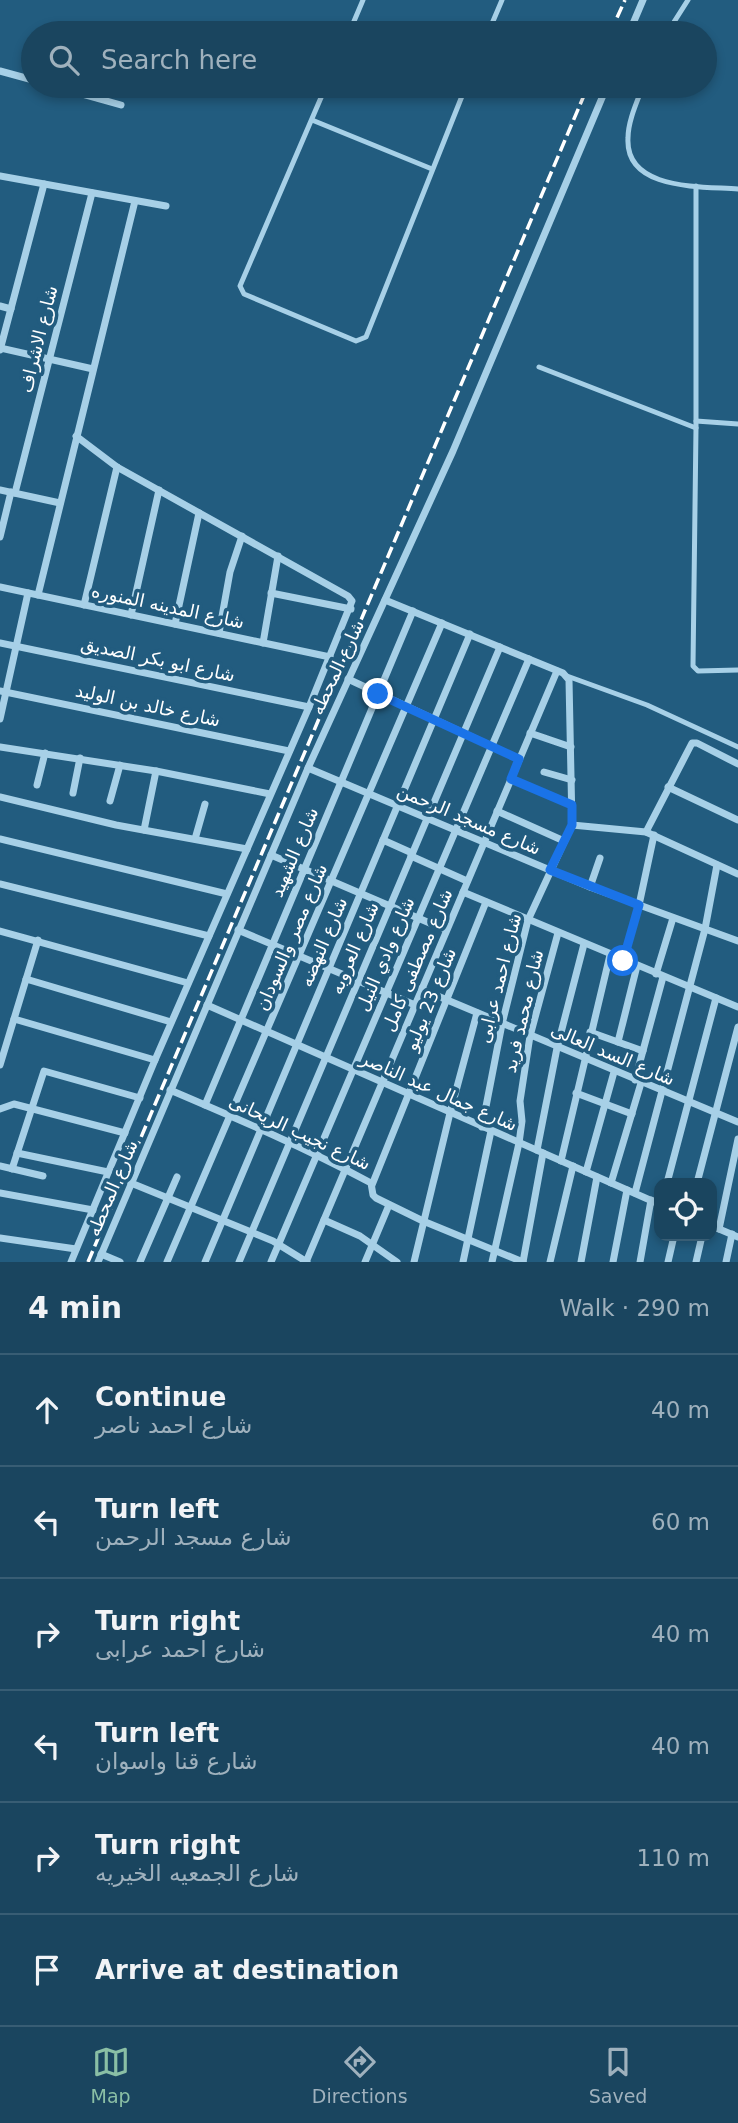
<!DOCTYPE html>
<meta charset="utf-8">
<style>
body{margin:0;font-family:"DejaVu Sans",Vazirmatn,sans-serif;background:#234c65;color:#f1f3f6}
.controls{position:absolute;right:21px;bottom:21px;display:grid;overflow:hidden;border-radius:14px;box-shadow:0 4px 10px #0003}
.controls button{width:63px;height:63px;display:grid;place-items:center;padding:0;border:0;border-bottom:2px solid #385d74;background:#1a455f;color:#f1f3f6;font:35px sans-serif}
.stop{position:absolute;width:21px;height:21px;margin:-16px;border:5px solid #1a73e8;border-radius:50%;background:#fff}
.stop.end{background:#1a73e8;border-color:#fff;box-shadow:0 2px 7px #0008}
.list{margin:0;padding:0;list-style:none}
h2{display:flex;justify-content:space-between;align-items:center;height:91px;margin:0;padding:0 28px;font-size:30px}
h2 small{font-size:23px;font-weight:400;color:#9fb1bd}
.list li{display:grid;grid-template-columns:46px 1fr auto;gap:21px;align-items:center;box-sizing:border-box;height:112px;padding:0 28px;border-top:2px solid #385d74}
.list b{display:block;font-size:26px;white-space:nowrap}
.list p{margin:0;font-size:23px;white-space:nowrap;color:#9fb1bd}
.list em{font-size:23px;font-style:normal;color:#9fb1bd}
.icon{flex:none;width:38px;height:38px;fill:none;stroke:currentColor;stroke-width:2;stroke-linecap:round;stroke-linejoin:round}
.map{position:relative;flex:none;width:738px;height:1262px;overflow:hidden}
.search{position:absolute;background:#1a455f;box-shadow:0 4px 10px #0003;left:21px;right:21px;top:21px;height:77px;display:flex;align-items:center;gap:18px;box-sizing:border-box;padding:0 24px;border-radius:38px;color:#9fb1bd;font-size:26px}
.sheet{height:763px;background:#1a455f}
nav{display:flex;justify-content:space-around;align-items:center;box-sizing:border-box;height:98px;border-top:2px solid #385d74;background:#1a455f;font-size:19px;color:#9fb1bd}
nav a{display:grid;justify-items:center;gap:4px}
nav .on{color:#8abfa5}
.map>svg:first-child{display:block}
</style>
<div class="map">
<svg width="738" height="1262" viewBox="0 0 738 1262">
<rect width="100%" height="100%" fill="#225c7f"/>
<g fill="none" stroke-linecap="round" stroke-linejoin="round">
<!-- lane -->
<g stroke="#a7d0e7" stroke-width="5">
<path d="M349 33 363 0"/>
<path d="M488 33 502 0"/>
<path d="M667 33 688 0"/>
<path d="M326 86 240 286 244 294 356 341 366 337 368 332 466 86"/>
<path d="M643 86C637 102 628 121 628 138 625 191 702 186 738 189"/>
<path d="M312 120 432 169"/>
<path d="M696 186V428L693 666 698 671 738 670"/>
<path d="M539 367 696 428"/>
<path d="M696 421 738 424"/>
<path d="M567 676 647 705 738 747"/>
</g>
<!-- street -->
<g stroke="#a7d0e7" stroke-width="7">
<path d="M629 33 643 0"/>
<path d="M0 71 33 80"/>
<path d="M53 86 121 105"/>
<path d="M0 176 166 206"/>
<path d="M0 306 11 309"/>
<path d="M0 348 93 369"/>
<path d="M0 350 44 184"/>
<path d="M0 490 60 503"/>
<path d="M15 493 92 193"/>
<path d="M0 537 11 492"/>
<path d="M0 587 330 657"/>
<path d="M271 593 351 609"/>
<path d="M38 595 135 201"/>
<path d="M385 600 563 673 569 680 572 825 528 920 502 1024 482 1127"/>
<path d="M84 605 117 467"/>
<path d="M131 615 159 490"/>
<path d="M175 624 199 513"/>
<path d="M219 633 230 572 242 536"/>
<path d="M0 643 309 707"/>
<path d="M263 643 278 556"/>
<path d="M348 679 519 759"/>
<path d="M0 691 289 751"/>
<path d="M0 719 28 593"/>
<path d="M530 733 571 747"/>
<path d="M0 747 156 771 270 794"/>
<path d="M308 768 590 887 738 941"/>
<path d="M544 772 572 780"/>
<path d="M511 779 572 805"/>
<path d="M37 785 45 753"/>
<path d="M668 787 738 820"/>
<path d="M73 793 80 758"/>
<path d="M0 797 116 825 247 849"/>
<path d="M110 801 120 765"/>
<path d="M497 811 564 841"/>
<path d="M572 825 646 832 738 874"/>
<path d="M144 830 156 771"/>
<path d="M646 832 692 743H697L738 764"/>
<path d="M0 839 227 894"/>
<path d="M195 839 205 804"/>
<path d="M383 840 412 853"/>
<path d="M271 855 446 930"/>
<path d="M411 856 467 881"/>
<path d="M0 884 209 936"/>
<path d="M590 887 600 858"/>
<path d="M463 892 738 1007"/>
<path d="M238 930 415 1005"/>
<path d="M0 931 188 983"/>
<path d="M623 961 639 905 654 835"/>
<path d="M656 974 673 918"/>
<path d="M26 979 171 1022"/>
<path d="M421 989 738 1122"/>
<path d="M207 1005 659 1204"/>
<path d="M14 1019 155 1060"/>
<path d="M590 1032 643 1051"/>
<path d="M618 1042 637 966"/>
<path d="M0 1065 38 940"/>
<path d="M635 1080 663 977"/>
<path d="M170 1090C238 1119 306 1148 371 1183L373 1195 376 1198 423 1221 523 1262"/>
<path d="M576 1093 632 1114"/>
<path d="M205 1105 413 611"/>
<path d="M0 1109 14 1104 125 1133"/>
<path d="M537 1150 557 1048 584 944"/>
<path d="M17 1153 108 1172"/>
<path d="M561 1161 610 955"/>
<path d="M0 1166 43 1176"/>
<path d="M12 1169 44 1071 140 1098"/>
<path d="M586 1172 614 1072"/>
<path d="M131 1183 273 1241 307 1262"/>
<path d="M611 1183 641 1083"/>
<path d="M667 1183 716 998"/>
<path d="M697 1183 738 1027"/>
<path d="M372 1185 486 902"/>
<path d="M0 1193 93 1210"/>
<path d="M635 1193 705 929 717 865"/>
<path d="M324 1220 360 1236 397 1262"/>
<path d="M712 1226 738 1237"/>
<path d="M719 1229 738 1139"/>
<path d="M0 1238 76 1249"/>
<path d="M101 1254 120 1262"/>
<path d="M71 1262 155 1060 309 707 352 601 348 596 117 467 76 436"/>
<path d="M98 1262 308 768 453 451 607 86"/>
<path d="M140 1262 177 1177"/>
<path d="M167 1262 442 623"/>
<path d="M205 1262 470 634"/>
<path d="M239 1262 500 647"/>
<path d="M271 1262 529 659"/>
<path d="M306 1262 557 671"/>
<path d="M365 1262 389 1205"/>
<path d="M414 1262 450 1113 477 1013"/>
<path d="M463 1262 491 1131"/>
<path d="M492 1262 519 1143 522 1121 520 1101 530 1036 558 933"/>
<path d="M523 1262 543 1153"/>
<path d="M550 1262 573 1166"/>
<path d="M581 1262 597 1177"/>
<path d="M613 1262 627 1190"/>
<path d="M640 1262 651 1200"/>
<path d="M668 1262 674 1236"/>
<path d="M696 1262 702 1236"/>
<path d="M726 1262 732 1234"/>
</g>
<!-- rail -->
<g stroke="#fff" stroke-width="3.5" stroke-dasharray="12 5" stroke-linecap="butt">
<path d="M610 33 625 0"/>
<path d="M88 1262 588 86"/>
</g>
</g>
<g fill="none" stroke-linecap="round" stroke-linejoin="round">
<!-- route -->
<path stroke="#1a73e8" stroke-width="9" d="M378 694 519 759 511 779 572 805V825L550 870 639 905 623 961"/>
</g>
<g text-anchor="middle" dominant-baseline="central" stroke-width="7" stroke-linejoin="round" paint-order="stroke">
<!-- street labels -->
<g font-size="18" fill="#fff" stroke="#225c7f">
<text transform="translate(38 339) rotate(-76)">شارع الاشراف</text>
<text transform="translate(168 606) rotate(12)">شارع المدينه المنوره</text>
<text transform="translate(158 659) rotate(12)">شارع ابو بكر الصديق</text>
<text transform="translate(337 667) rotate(-65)">شارع المحطه</text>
<text transform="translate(148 705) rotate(12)">شارع خالد بن الوليد</text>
<text transform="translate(469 819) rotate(23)">شارع مسجد الرحمن</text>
<text transform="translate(294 852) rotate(-67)">شارع الشهيد</text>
<text transform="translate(291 937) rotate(-67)">شارع مصر والسودان</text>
<text transform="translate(323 942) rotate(-67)">شارع النهضه</text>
<text transform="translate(354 948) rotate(-67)">شارع العروبه</text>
<text transform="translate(385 954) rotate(-67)">شارع وادي النيل</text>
<text transform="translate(417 960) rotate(-67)">شارع مصطفى كامل</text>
<text transform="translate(499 978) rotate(-76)">شارع احمد عرابى</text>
<text transform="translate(430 999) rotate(-68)">شارع 23 يوليو</text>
<text transform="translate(523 1011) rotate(-77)">شارع محمد فريد</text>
<text transform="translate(613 1054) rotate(23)">شارع السد العالى</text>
<text transform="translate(439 1091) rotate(24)">شارع جمال عبد الناصر</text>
<text transform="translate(300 1132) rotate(25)">شارع نجيب الريحانى</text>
<text transform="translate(112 1188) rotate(-67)">شارع المحطه</text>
</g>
</g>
</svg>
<div class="controls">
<button><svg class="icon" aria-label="locate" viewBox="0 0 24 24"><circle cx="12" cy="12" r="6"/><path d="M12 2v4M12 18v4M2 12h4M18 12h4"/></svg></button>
</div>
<div class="stop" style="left:623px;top:961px"></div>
<div class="stop end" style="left:378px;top:694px"></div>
<div class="search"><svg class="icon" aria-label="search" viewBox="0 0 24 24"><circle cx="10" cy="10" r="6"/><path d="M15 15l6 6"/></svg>Search here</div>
</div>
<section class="sheet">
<h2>4 min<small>Walk · 290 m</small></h2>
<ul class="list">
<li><svg class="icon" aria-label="ahead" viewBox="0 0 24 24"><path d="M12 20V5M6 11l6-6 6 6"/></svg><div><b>Continue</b><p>شارع احمد ناصر</p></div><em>40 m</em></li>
<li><svg class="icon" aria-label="left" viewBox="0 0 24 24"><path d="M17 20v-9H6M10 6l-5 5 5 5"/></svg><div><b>Turn left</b><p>شارع مسجد الرحمن</p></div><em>60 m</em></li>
<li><svg class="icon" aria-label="right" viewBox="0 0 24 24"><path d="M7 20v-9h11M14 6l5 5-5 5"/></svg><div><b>Turn right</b><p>شارع احمد عرابى</p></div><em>40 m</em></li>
<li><svg class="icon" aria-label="left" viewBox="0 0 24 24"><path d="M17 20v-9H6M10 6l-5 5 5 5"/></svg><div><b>Turn left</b><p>شارع قنا واسوان</p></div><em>40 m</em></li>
<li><svg class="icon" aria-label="right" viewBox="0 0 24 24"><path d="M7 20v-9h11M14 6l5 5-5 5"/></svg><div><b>Turn right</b><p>شارع الجمعيه الخيريه</p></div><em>110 m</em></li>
<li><svg class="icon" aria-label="arrive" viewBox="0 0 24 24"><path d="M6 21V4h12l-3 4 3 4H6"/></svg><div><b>Arrive at destination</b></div></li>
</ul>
</section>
<nav>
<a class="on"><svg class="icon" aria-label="map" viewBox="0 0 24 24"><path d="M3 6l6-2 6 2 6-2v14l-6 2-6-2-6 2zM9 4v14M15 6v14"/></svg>Map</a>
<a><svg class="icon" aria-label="directions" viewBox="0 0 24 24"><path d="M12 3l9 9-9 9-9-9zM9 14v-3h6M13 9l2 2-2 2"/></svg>Directions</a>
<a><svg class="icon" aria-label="saved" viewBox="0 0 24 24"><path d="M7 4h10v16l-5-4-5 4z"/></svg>Saved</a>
</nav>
